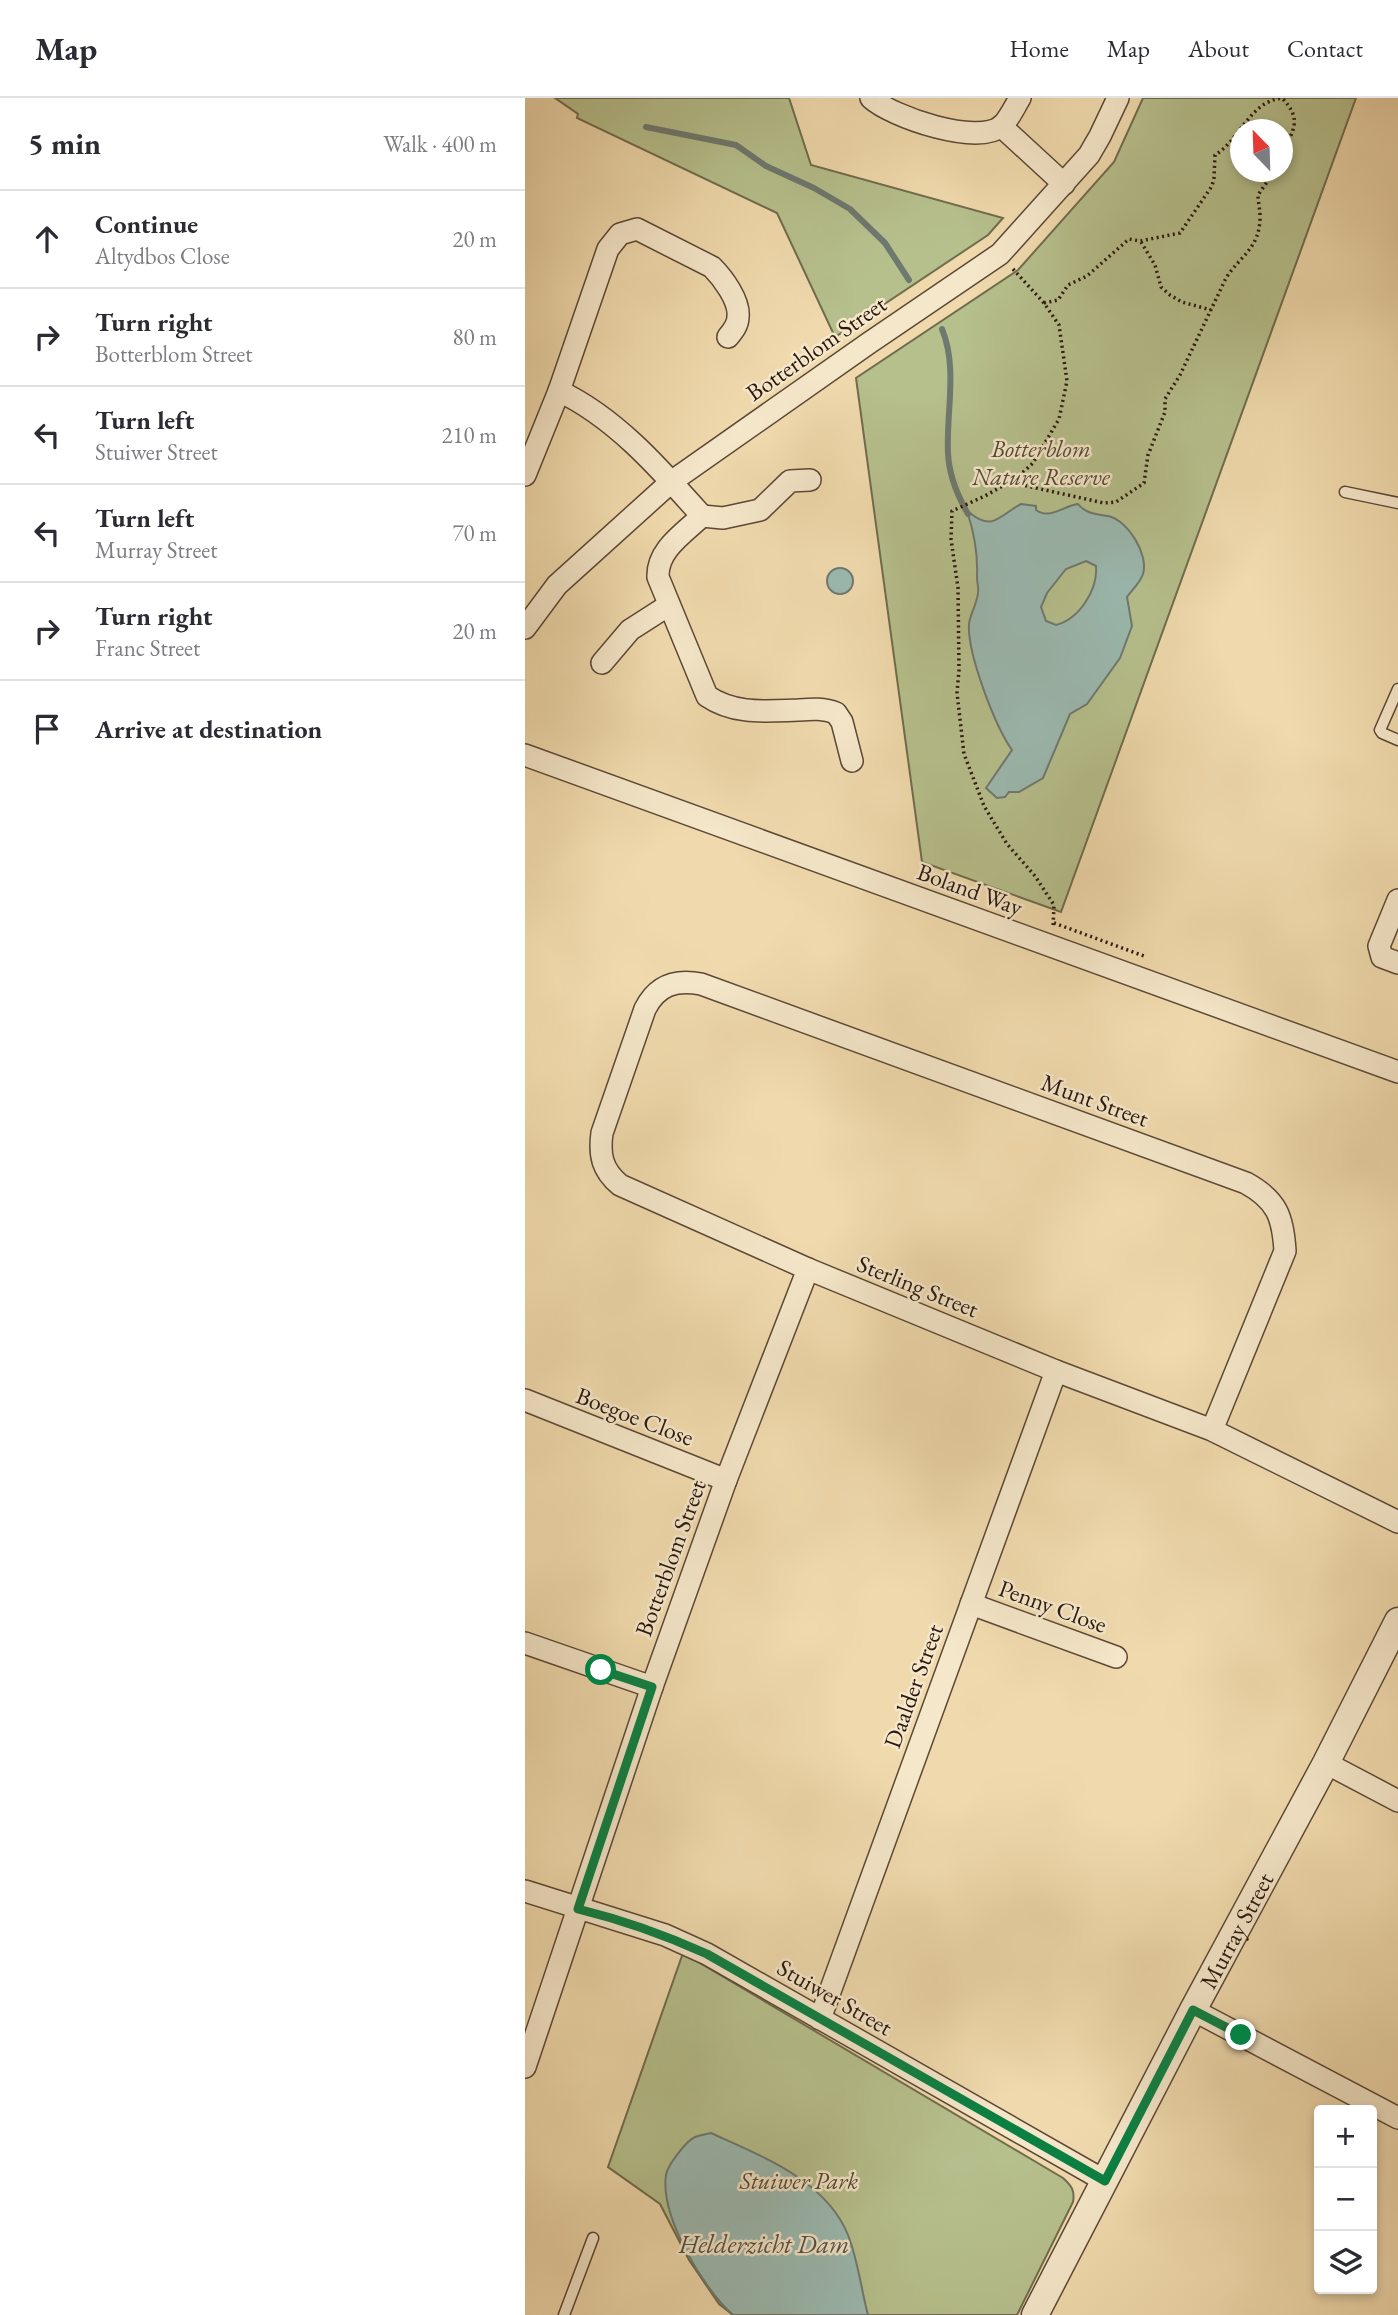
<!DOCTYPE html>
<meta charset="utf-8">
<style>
body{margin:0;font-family:"EB Garamond",serif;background:#f2f2f3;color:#2b2b33}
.controls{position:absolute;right:21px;bottom:21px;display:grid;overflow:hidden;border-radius:7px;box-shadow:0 4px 10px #0003}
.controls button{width:63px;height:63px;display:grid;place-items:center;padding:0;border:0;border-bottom:2px solid #e1e1e2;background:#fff;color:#2b2b33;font:35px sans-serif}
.compass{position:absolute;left:705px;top:21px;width:63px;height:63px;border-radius:50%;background:#fff;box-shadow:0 4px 10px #0003;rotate:337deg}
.stop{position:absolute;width:21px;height:21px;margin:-16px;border:5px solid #0b8043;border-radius:50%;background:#fff}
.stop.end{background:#0b8043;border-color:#fff;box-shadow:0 2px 7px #0008}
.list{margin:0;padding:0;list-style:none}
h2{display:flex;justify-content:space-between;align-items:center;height:91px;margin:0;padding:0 28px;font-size:30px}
h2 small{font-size:23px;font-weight:400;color:#7c7c81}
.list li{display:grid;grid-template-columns:46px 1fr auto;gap:21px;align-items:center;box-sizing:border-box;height:98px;padding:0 28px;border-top:2px solid #e1e1e2}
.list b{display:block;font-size:26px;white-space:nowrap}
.list p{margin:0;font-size:23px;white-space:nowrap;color:#7c7c81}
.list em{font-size:23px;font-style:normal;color:#7c7c81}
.icon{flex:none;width:38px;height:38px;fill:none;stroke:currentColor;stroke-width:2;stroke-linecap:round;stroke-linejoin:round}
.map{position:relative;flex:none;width:873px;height:2217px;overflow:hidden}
header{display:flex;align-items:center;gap:42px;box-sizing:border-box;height:98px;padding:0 35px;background:#fff;border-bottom:2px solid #e1e1e2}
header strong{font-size:33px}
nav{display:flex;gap:38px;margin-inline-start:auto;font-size:24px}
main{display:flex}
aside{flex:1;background:#fff}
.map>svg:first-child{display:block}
</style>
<header>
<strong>Map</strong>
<nav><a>Home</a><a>Map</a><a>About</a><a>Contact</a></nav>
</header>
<main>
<aside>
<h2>5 min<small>Walk · 400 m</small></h2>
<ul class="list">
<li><svg class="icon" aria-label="ahead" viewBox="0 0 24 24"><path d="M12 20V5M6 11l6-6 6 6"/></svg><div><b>Continue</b><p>Altydbos Close</p></div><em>20 m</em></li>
<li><svg class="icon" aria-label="right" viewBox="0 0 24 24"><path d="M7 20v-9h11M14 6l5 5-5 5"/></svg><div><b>Turn right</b><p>Botterblom Street</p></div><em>80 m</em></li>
<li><svg class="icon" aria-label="left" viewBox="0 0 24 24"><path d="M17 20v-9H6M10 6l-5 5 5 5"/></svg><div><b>Turn left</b><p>Stuiwer Street</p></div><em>210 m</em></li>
<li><svg class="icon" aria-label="left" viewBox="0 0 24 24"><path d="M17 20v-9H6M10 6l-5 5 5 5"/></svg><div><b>Turn left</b><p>Murray Street</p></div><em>70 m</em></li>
<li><svg class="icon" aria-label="right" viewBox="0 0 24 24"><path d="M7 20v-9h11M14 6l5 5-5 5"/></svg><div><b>Turn right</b><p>Franc Street</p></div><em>20 m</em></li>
<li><svg class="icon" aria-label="arrive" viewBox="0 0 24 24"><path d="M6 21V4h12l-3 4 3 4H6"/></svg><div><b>Arrive at destination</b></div></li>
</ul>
</aside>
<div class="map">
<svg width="873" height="2217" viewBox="0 0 873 2217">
<rect width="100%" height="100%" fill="#f0daad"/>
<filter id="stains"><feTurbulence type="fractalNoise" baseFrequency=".00286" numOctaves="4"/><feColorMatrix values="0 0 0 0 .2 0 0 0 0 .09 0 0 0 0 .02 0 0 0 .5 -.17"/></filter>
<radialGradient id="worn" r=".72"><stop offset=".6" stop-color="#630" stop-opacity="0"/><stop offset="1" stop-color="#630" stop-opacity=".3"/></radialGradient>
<!-- green -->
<g fill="#b6c08d" stroke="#706c4e" stroke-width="2" fill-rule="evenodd">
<path d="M30 0H264L286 67 478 120 463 137 310 239 252 115 52 20 53 16Z"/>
<path d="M618 0H831L536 814 397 764 331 280 493 172 589 64ZM716 32H758V74H716Z"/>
<path d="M158 1855 538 2080C547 2088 550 2093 548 2104L492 2217H208L194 2206 164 2162 135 2106 83 2069Z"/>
</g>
<!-- water -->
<g fill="#9bbab1" stroke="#6e7970" stroke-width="2" fill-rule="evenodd">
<path d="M496 406 511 408V412C525 422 538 408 553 406 561 416 572 416 583 418 603 422 624 457 618 476 615 485 607 492 602 499L607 528 595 560 562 606 545 616 518 680 494 694H484L480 699 472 700 461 690 487 652C470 628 442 555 444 526 445 516 452 506 453 495 454 490 452 485 452 479 453 457 450 438 443 416L445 415C468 434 475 417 496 406ZM561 463 571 468C573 492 554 521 531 527L521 523 516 509 522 495 541 471Z"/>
<circle cx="315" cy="483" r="13"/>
<path d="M186 2035C236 2058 301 2082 323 2137 333 2162 336 2191 343 2217H208C178 2191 135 2118 141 2077 142 2068 161 2043 170 2039 175 2037 181 2036 186 2035Z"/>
</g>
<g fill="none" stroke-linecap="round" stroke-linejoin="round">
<!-- stream -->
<g stroke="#6e7970" stroke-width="6">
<path d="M121 29 211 47 241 68 289 90 325 111 360 145 384 182"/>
<path d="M417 231C433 270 421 314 423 355 424 377 432 397 443 416"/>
</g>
<!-- service casing -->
<g stroke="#5c4836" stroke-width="13">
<g id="service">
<path d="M820 394 873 405"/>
<path d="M873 591 855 632 857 635 873 642"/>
<path d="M39 2217 68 2140"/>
</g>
</g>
<!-- minor casing -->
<g stroke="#5c4836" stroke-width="24">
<g id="minor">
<path d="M346 0C367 19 452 48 477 28 484 21 490 8 495 0"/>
<path d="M476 28 539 86"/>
<path d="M34 293C91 320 135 371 177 418 158 436 132 452 133 479L182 598C210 617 241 613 273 612 287 611 299 610 311 615L317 624 327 663"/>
<path d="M0 377 34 293 83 151 95 136 112 131 187 169C198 180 215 203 213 219 213 227 208 233 203 239"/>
<path d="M177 418 198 420 235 412 265 383 285 382"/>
<path d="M0 530 32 487 146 384 344 245 475 156 564 57 575 38 593 0"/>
<path d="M77 565 105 532 144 507"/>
<path d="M0 657 873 974"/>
<path d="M873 802 854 848 857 859 873 865"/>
<path d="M0 1302 201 1382"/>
<path d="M687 1332 760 1153C758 1119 752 1102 721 1085L176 886C151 881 132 887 120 911L77 1035C74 1057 77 1072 95 1087L283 1171 531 1273 687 1332 873 1424"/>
<path d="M446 1506 591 1559"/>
<path d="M0 1545 127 1589"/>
<path d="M801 1665 873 1703"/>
<path d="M0 1793 140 1837 182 1856 580 2083"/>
<path d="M668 1912 873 2020"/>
<path d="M295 1921 531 1273"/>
<path d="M0 1969 127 1589 201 1382 283 1171"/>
</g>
</g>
<!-- tertiary casing -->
<g stroke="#5c4836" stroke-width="29">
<g id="tertiary">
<path id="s1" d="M510 2217 668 1912 801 1665 873 1523"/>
</g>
</g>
<!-- path -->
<g stroke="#2a180f" stroke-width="3.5" stroke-dasharray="2 3.5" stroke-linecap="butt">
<path d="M616 144 630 167 636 189 645 197 657 204 686 212"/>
<path d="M488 171 519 205 534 227 542 283 534 321 508 365 493 379 460 398 427 413 426 441 433 490 434 572 432 595 439 656 459 708 482 746 510 778 529 807 528 830"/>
<path d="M519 205 533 202 543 187 562 178 604 141 615 143 655 135 687 88 689 80 690 57C716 41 724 4 757 0 778 22 768 32 758 54"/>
<path d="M484 384 579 405 591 404 619 385 623 357 640 314V301L655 277 701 180C716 157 735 150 735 119 735 111 733 104 733 97L749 74"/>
<path d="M529 825 619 858"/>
</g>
<!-- service -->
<use href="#service" stroke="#f5e7ca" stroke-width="10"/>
<!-- minor -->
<use href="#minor" stroke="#f5e7ca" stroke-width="21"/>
<!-- tertiary -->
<use href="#tertiary" stroke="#f5e7ca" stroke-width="26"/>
</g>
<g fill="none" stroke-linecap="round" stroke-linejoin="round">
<!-- route -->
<path stroke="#0b8043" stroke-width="9" d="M76 1572 127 1589 53 1811C98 1822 140 1837 182 1856L580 2083 668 1912 716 1937"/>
</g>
<g text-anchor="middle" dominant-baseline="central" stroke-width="5" stroke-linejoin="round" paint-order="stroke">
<!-- street labels -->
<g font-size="24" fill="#2a180f" stroke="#f5e7ca">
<text transform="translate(291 250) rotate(-35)">Botterblom Street</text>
<text transform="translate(445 791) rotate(20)">Boland Way</text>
<text transform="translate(570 1002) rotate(20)">Munt Street</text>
<text transform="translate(393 1188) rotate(22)">Sterling Street</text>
<text transform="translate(110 1318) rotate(21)">Boegoe Close</text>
<text transform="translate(145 1460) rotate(-70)">Botterblom Street</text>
<text transform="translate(528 1508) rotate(20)">Penny Close</text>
<text transform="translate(388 1588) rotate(-70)">Daalder Street</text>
<text stroke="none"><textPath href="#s1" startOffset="434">Murray Street</textPath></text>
<text transform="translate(310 1899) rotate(30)">Stuiwer Street</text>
</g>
<!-- park labels -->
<g font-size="24" font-style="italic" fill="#544a35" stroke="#f5e7ca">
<text x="516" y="350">Botterblom<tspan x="516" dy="28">Nature Reserve</tspan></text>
<text x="274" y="2082">Stuiwer Park</text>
</g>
<!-- water labels -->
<g font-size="26" font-style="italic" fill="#525148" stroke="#f5e7ca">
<text x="239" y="2146">Helderzicht Dam</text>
</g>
</g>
<rect width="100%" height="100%" filter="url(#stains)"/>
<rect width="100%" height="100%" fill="url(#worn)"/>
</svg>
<div class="controls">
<button>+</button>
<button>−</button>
<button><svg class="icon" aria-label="layers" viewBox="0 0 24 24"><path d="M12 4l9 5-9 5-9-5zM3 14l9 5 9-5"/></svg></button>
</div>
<svg class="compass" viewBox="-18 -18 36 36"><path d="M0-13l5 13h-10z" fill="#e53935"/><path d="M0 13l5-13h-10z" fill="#7c7c81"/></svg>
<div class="stop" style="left:76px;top:1572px"></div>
<div class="stop end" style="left:716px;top:1937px"></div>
</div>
</main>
